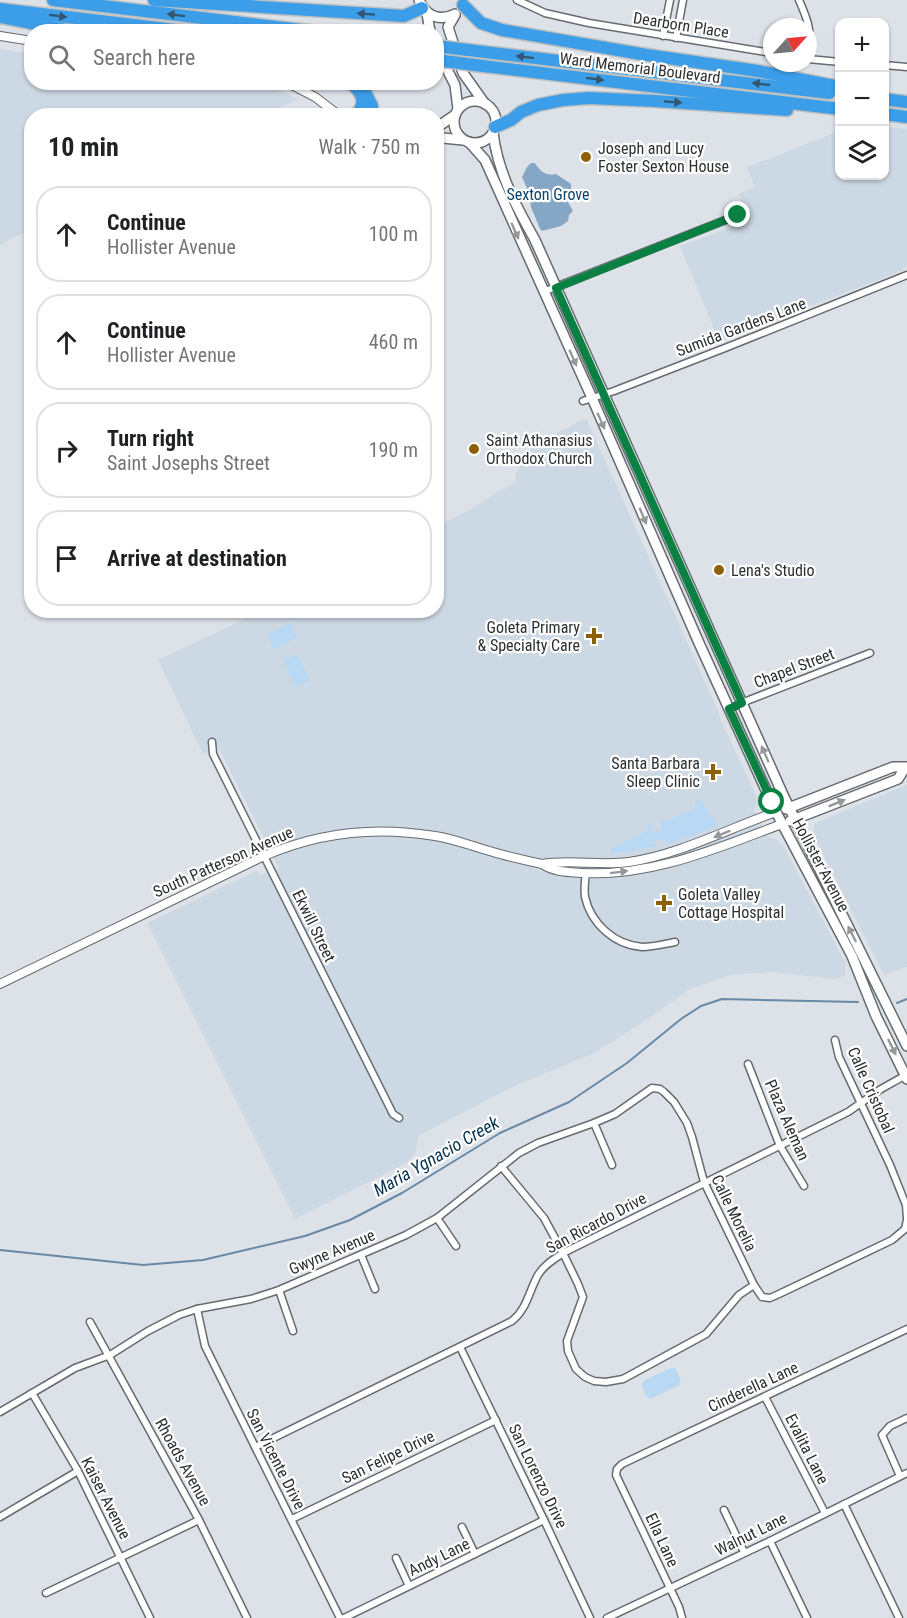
<!DOCTYPE html>
<meta charset="utf-8">
<style>
body{margin:0;font-family:"Roboto Condensed",sans-serif;background:#f6f6f6;color:#202124}
.controls{position:absolute;right:18px;top:18px;display:grid;overflow:hidden;border-radius:12px;box-shadow:0 2px 4px #0004}
.controls button{width:54px;height:54px;display:grid;place-items:center;padding:0;border:0;border-bottom:2px solid #e0e0e0;background:#fff;color:#202124;font:30px sans-serif}
.compass{position:absolute;left:763px;top:18px;width:54px;height:54px;border-radius:50%;background:#fff;box-shadow:0 2px 4px #0004;rotate:63deg}
.stop{position:absolute;width:18px;height:18px;margin:-14px;border:4px solid #0b8043;border-radius:50%;background:#fff}
.stop.end{background:#0b8043;border-color:#fff;box-shadow:0 2px 6px #0008}
.list{margin:0;padding:0;list-style:none}
h2{display:flex;justify-content:space-between;align-items:center;height:78px;margin:0;padding:0 24px;font-size:26px}
h2 small{font-size:20px;font-weight:400;color:#757577}
.list li{display:grid;grid-template-columns:39px 1fr auto;gap:18px;align-items:center;box-sizing:border-box;height:96px;margin:0 12px 12px;padding:0 12px;border:2px solid #e0e0e0;border-radius:24px}
.list b{display:block;font-size:22px;white-space:nowrap}
.list p{margin:0;font-size:20px;white-space:nowrap;color:#757577}
.list em{font-size:20px;font-style:normal;color:#757577}
.icon{flex:none;width:33px;height:33px;fill:none;stroke:currentColor;stroke-width:2;stroke-linecap:round;stroke-linejoin:round}
.map{position:relative;flex:none;width:907px;height:1618px;overflow:hidden}
.search{position:absolute;background:#fff;box-shadow:0 2px 4px #0004;left:24px;top:24px;width:420px;height:66px;display:flex;align-items:center;gap:15px;box-sizing:border-box;padding:0 21px;border-radius:24px;color:#757577;font-size:22px}
.panel{position:absolute;background:#fff;box-shadow:0 2px 4px #0004;left:24px;top:108px;width:420px;height:510px;border-radius:24px}
.map>svg:first-child{display:block}
</style>
<div class="map">
<svg width="907" height="1618" viewBox="0 0 907 1618">
<rect width="100%" height="100%" fill="#dce2e8"/>
<!-- built -->
<g fill="#ccd8e3">
<path d="M0 49 31 54 32 82H225L276 90 298 99 264 115 32 116 31 229 0 245Z"/>
<path d="M885 127 907 129V266L901 271 719 341 680 246 747 222 749 216V210L742 203 738 194 755 187 747 167 839 131 840 176H884Z"/>
<path d="M586 418 718 711 720 718 758 800 754 810 768 837 776 839 782 843 845 962V975L836 979 773 972 731 975 690 989 642 1023 592 1054 510 1088 418 1136 416 1151 408 1162 295 1219 147 923 256 871 261 875 279 868 219 748 203 754 158 660 261 611 436 610 437 526 473 508 498 491 503 490 515 482 516 473 532 446Z"/>
<path d="M907 785V967L884 975 813 834 815 823Z"/>
</g>
<!-- green -->
<g fill="#b8d8f4">
<path d="M291 623 297 637 274 650 267 635Z"/>
<path d="M297 654 310 680 296 687 283 661Z"/>
<path d="M700 799 718 826 667 844 665 839 656 841V846L612 854 610 849 649 830 647 825 651 826 654 832 662 829 660 821 662 818 665 822 693 809 695 807V802Z"/>
<path d="M671 1368 676 1369 681 1381 679 1385 651 1399 647 1397 642 1386 643 1381Z"/>
</g>
<!-- forest -->
<path fill="#85a6c4" d="M531 163H535C541 172 545 176 556 174L571 184V192L567 195 566 199 573 211 569 215 568 221 561 226 542 231 540 229 531 207 530 195 522 177 527 167Z"/>
<g fill="none" stroke-linecap="round" stroke-linejoin="round">
<!-- stream -->
<g stroke="#6888a5" stroke-width="2">
<path d="M897 1003 907 999"/>
<path d="M0 1250 143 1265 203 1260 305 1236 350 1220 402 1193 500 1133 569 1102 627 1063 681 1019 701 1006 722 999 858 1002"/>
</g>
<!-- minor casing -->
<g stroke="#666b70" stroke-width="9">
<g id="minor">
<path d="M517 0 545 13 589 23 772 53"/>
<path d="M799 0C808 21 812 29 808 53"/>
<path d="M663 36 670 0"/>
<path d="M676 38 683 0"/>
<path d="M808 59 840 62"/>
<path d="M884 65 907 67"/>
<path d="M543 292 738 215"/>
<path d="M583 401 614 391 725 348 907 275"/>
<path d="M729 709 749 700 870 653"/>
<path d="M212 742 213 754 393 1114 399 1118"/>
<path d="M586 873C585 880 584 889 585 897 591 924 615 945 642 947 653 947 664 944 675 942"/>
<path d="M835 1040 839 1057 890 1165 906 1205 907 1218"/>
<path d="M748 1064 780 1146 804 1186"/>
<path d="M594 1123 612 1165"/>
<path d="M501 1166 544 1218 563 1253 578 1284 583 1297 567 1341 568 1351 576 1369 585 1377 594 1381 606 1382 623 1379 706 1334 739 1295 754 1285"/>
<path d="M437 1218 456 1246"/>
<path d="M361 1255 375 1289"/>
<path d="M279 1290 293 1331"/>
<path d="M197 1309 205 1346 340 1618"/>
<path d="M90 1322 199 1520 247 1618"/>
<path d="M460 1347 544 1520 590 1618"/>
<path d="M32 1393 78 1471 150 1618"/>
<path d="M765 1397 825 1513"/>
<path d="M0 1412 75 1368 110 1355 148 1331 179 1315 197 1309 251 1299 279 1290 406 1235 437 1218 519 1153 538 1143 594 1123 615 1114 652 1088 660 1089 664 1092 674 1102 687 1123 692 1137 704 1182 754 1285 762 1297 770 1298 779 1294 892 1240 905 1229 907 1220"/>
<path d="M255 1447 512 1321C527 1309 529 1291 538 1275 544 1265 554 1259 563 1253L848 1112 881 1089 906 1075"/>
<path d="M900 1476 882 1435 890 1426 907 1418"/>
<path d="M844 1504 899 1618"/>
<path d="M724 1510 744 1552"/>
<path d="M0 1517 78 1471"/>
<path d="M292 1519 496 1420"/>
<path d="M462 1527 475 1554"/>
<path d="M770 1541 807 1618"/>
<path d="M396 1558 409 1586"/>
<path d="M46 1593 199 1520"/>
<path d="M344 1618 544 1520"/>
<path d="M607 1618 770 1541 907 1473"/>
<path d="M682 1618 679 1607 616 1475 617 1469 622 1464 907 1329"/>
</g>
</g>
<!-- tertiary casing -->
<g stroke="#666b70" stroke-width="10">
<g id="tertiary">
<path d="M0 36 32 41"/>
<path d="M286 82 315 97 340 116"/>
<path d="M542 864C569 859 600 866 629 862 681 854 727 829 776 812"/>
<path d="M0 984 264 856C319 832 376 826 435 836 455 839 474 847 493 852 509 857 525 860 542 864 554 872 567 872 582 873 652 877 717 848 782 824"/>
</g>
</g>
<!-- secondary casing -->
<g stroke="#666b70" stroke-width="12">
<g id="secondary">
<path d="M419 0C426 16 439 22 455 14"/>
<path d="M427 13 430 32"/>
<path d="M455 15 448 27 463 73 485 104"/>
<path d="M436 48 455 85 458 109"/>
<circle cx="475" cy="122" r="21"/>
<path d="M436 128 455 115"/>
<path d="M493 133C498 173 516 206 535 240L784 797 907 1046"/>
<path d="M436 139 443 138 463 140"/>
<path d="M469 142 485 160 592 398 699 643 776 812 852 956 876 1016 907 1079"/>
<path d="M786 809 893 767H907"/>
<path d="M790 821 898 779 905 768"/>
</g>
</g>
<!-- motorway casing -->
<g stroke="#c0c1c1" stroke-width="15">
<g id="motorway">
<path d="M53 0 318 32"/>
<path d="M154 0 404 16 422 8"/>
<path d="M463 5 481 23 502 30 647 55 758 71 840 87"/>
<path d="M0 9 192 32"/>
<path d="M0 17 76 32"/>
<path d="M468 50 829 93"/>
<path d="M475 65 840 109"/>
<path d="M350 82C363 94 367 101 356 116"/>
<path d="M365 92 372 106V116"/>
<path d="M884 99 907 102"/>
<path d="M884 114 907 117"/>
<path d="M495 127 511 120 521 112 538 105 563 100 589 98 655 101 787 110"/>
</g>
</g>
<!-- minor -->
<use href="#minor" stroke="#fff" stroke-width="6"/>
<!-- tertiary -->
<use href="#tertiary" stroke="#fff" stroke-width="8"/>
<!-- secondary -->
<use href="#secondary" stroke="#fff" stroke-width="9"/>
<!-- motorway -->
<use href="#motorway" stroke="#3c9ee8" stroke-width="12"/>
<!-- motorway-bridge casing -->
<g stroke="#c0c1c1" stroke-width="15" stroke-linecap="butt">
<g id="motorway-bridge">
<path d="M436 46 468 50"/>
<path d="M436 60 475 65"/>
</g>
</g>
<!-- motorway-bridge -->
<use href="#motorway-bridge" stroke="#3c9ee8" stroke-width="12"/>
</g>
<!-- one-way arrows -->
<defs><path id="oneway-solid" d="M-6-.8H1V-3.2L6.5 0L1 3.2V.8H-6Z" transform="scale(1.5)"/></defs>
<g fill="#325671">
<use href="#oneway-solid" transform="translate(366 14) rotate(-176)"/>
<use href="#oneway-solid" transform="translate(176 15) rotate(-173)"/>
<use href="#oneway-solid" transform="translate(58 16) rotate(7)"/>
<use href="#oneway-solid" transform="translate(525 57) rotate(-173)"/>
<use href="#oneway-solid" transform="translate(595 79) rotate(7)"/>
<use href="#oneway-solid" transform="translate(761 84) rotate(-173)"/>
<use href="#oneway-solid" transform="translate(673 102) rotate(4)"/>
</g>
<g fill="#969798">
<use href="#oneway-solid" transform="translate(515 231) rotate(66)"/>
<use href="#oneway-solid" transform="translate(573 358) rotate(66)"/>
<use href="#oneway-solid" transform="translate(601 421) rotate(66)"/>
<use href="#oneway-solid" transform="translate(643 516) rotate(67)"/>
<use href="#oneway-solid" transform="translate(765 754) rotate(-114)"/>
<use href="#oneway-solid" transform="translate(837 803) rotate(-22)"/>
<use href="#oneway-solid" transform="translate(722 834) rotate(158)"/>
<use href="#oneway-solid" transform="translate(619 872) rotate(-7)"/>
<use href="#oneway-solid" transform="translate(852 934) rotate(-117)"/>
<use href="#oneway-solid" transform="translate(892 1047) rotate(64)"/>
</g>
<g fill="none" stroke-linecap="round" stroke-linejoin="round">
<!-- route -->
<path stroke="#0b8043" stroke-width="8" d="M738 215 556 288 742 703 729 709 772 802"/>
</g>
<!-- markers -->
<g fill="#8d5f06" stroke="#fff" stroke-width="2">
<circle cx="586" cy="157" r="6"/>
<circle cx="474" cy="449" r="6"/>
<circle cx="719" cy="570" r="6"/>
<path d="M591 627h6v6h6v6h-6v6h-6v-6h-6v-6h6z"/>
<path d="M710 763h6v6h6v6h-6v6h-6v-6h-6v-6h6z"/>
<path d="M661 894h6v6h6v6h-6v6h-6v-6h-6v-6h6z"/>
</g>
<g text-anchor="middle" dominant-baseline="central" stroke-width="4.5" stroke-linejoin="round" paint-order="stroke">
<!-- street labels -->
<g font-size="16" fill="#2d2f31" stroke="#fff">
<text transform="translate(681 25) rotate(9)">Dearborn Place</text>
<text transform="translate(640 68) rotate(7)">Ward Memorial Boulevard</text>
<text transform="translate(741 327) rotate(-21)">Sumida Gardens Lane</text>
<text transform="translate(794 668) rotate(-21)">Chapel Street</text>
<text transform="translate(223 862) rotate(-24)">South Patterson Avenue</text>
<text transform="translate(821 865) rotate(62)">Hollister Avenue</text>
<text transform="translate(314 926) rotate(64)">Ekwill Street</text>
<text transform="translate(871 1090) rotate(66)">Calle Cristobal</text>
<text transform="translate(787 1120) rotate(66)">Plaza Aleman</text>
<text transform="translate(734 1213) rotate(64)">Calle Morelia</text>
<text transform="translate(596 1223) rotate(-28)">San Ricardo Drive</text>
<text transform="translate(332 1252) rotate(-23)">Gwyne Avenue</text>
<text transform="translate(753 1387) rotate(-25)">Cinderella Lane</text>
<text transform="translate(807 1449) rotate(63)">Evalita Lane</text>
<text transform="translate(388 1457) rotate(-26)">San Felipe Drive</text>
<text transform="translate(276 1459) rotate(63)">San Vicente Drive</text>
<text transform="translate(183 1462) rotate(61)">Rhoads Avenue</text>
<text transform="translate(538 1476) rotate(64)">San Lorenzo Drive</text>
<text transform="translate(106 1498) rotate(63)">Kaiser Avenue</text>
<text transform="translate(751 1534) rotate(-26)">Walnut Lane</text>
<text transform="translate(662 1540) rotate(65)">Ella Lane</text>
<text transform="translate(439 1557) rotate(-26)">Andy Lane</text>
</g>
<!-- poi labels -->
<g font-size="16" fill="#2d2f31" stroke="#fff" text-anchor="start">
<text x="598" y="148">Joseph and Lucy<tspan x="598" dy="18">Foster Sexton House</tspan></text>
<text x="486" y="440">Saint Athanasius<tspan x="486" dy="18">Orthodox Church</tspan></text>
<text x="731" y="570">Lena's Studio</text>
<text x="580" y="627" text-anchor="end">Goleta Primary<tspan x="580" dy="18">&amp; Specialty Care</tspan></text>
<text x="700" y="763" text-anchor="end">Santa Barbara<tspan x="700" dy="18">Sleep Clinic</tspan></text>
<text x="678" y="894">Goleta Valley<tspan x="678" dy="18">Cottage Hospital</tspan></text>
</g>
<!-- park labels -->
<g font-size="16" fill="#0b436a" stroke="#fff">
<text x="548" y="194">Sexton Grove</text>
</g>
<!-- water labels -->
<g font-size="18" font-style="italic" fill="#083250" stroke="#fff">
<text transform="translate(436 1156) rotate(-30)">Maria Ygnacio Creek</text>
</g>
</g>
</svg>
<div class="controls">
<button>+</button>
<button>−</button>
<button><svg class="icon" aria-label="layers" viewBox="0 0 24 24"><path d="M12 4l9 5-9 5-9-5zM3 14l9 5 9-5"/></svg></button>
</div>
<svg class="compass" viewBox="-18 -18 36 36"><path d="M0-13l5 13h-10z" fill="#e53935"/><path d="M0 13l5-13h-10z" fill="#757577"/></svg>
<div class="stop" style="left:772px;top:802px"></div>
<div class="stop end" style="left:738px;top:215px"></div>
<div class="search"><svg class="icon" aria-label="search" viewBox="0 0 24 24"><circle cx="10" cy="10" r="6"/><path d="M15 15l6 6"/></svg>Search here</div>
<section class="panel">
<h2>10 min<small>Walk · 750 m</small></h2>
<ul class="list">
<li><svg class="icon" aria-label="ahead" viewBox="0 0 24 24"><path d="M12 20V5M6 11l6-6 6 6"/></svg><div><b>Continue</b><p>Hollister Avenue</p></div><em>100 m</em></li>
<li><svg class="icon" aria-label="ahead" viewBox="0 0 24 24"><path d="M12 20V5M6 11l6-6 6 6"/></svg><div><b>Continue</b><p>Hollister Avenue</p></div><em>460 m</em></li>
<li><svg class="icon" aria-label="right" viewBox="0 0 24 24"><path d="M7 20v-9h11M14 6l5 5-5 5"/></svg><div><b>Turn right</b><p>Saint Josephs Street</p></div><em>190 m</em></li>
<li><svg class="icon" aria-label="arrive" viewBox="0 0 24 24"><path d="M6 21V4h12l-3 4 3 4H6"/></svg><div><b>Arrive at destination</b></div></li>
</ul>
</section>
</div>
